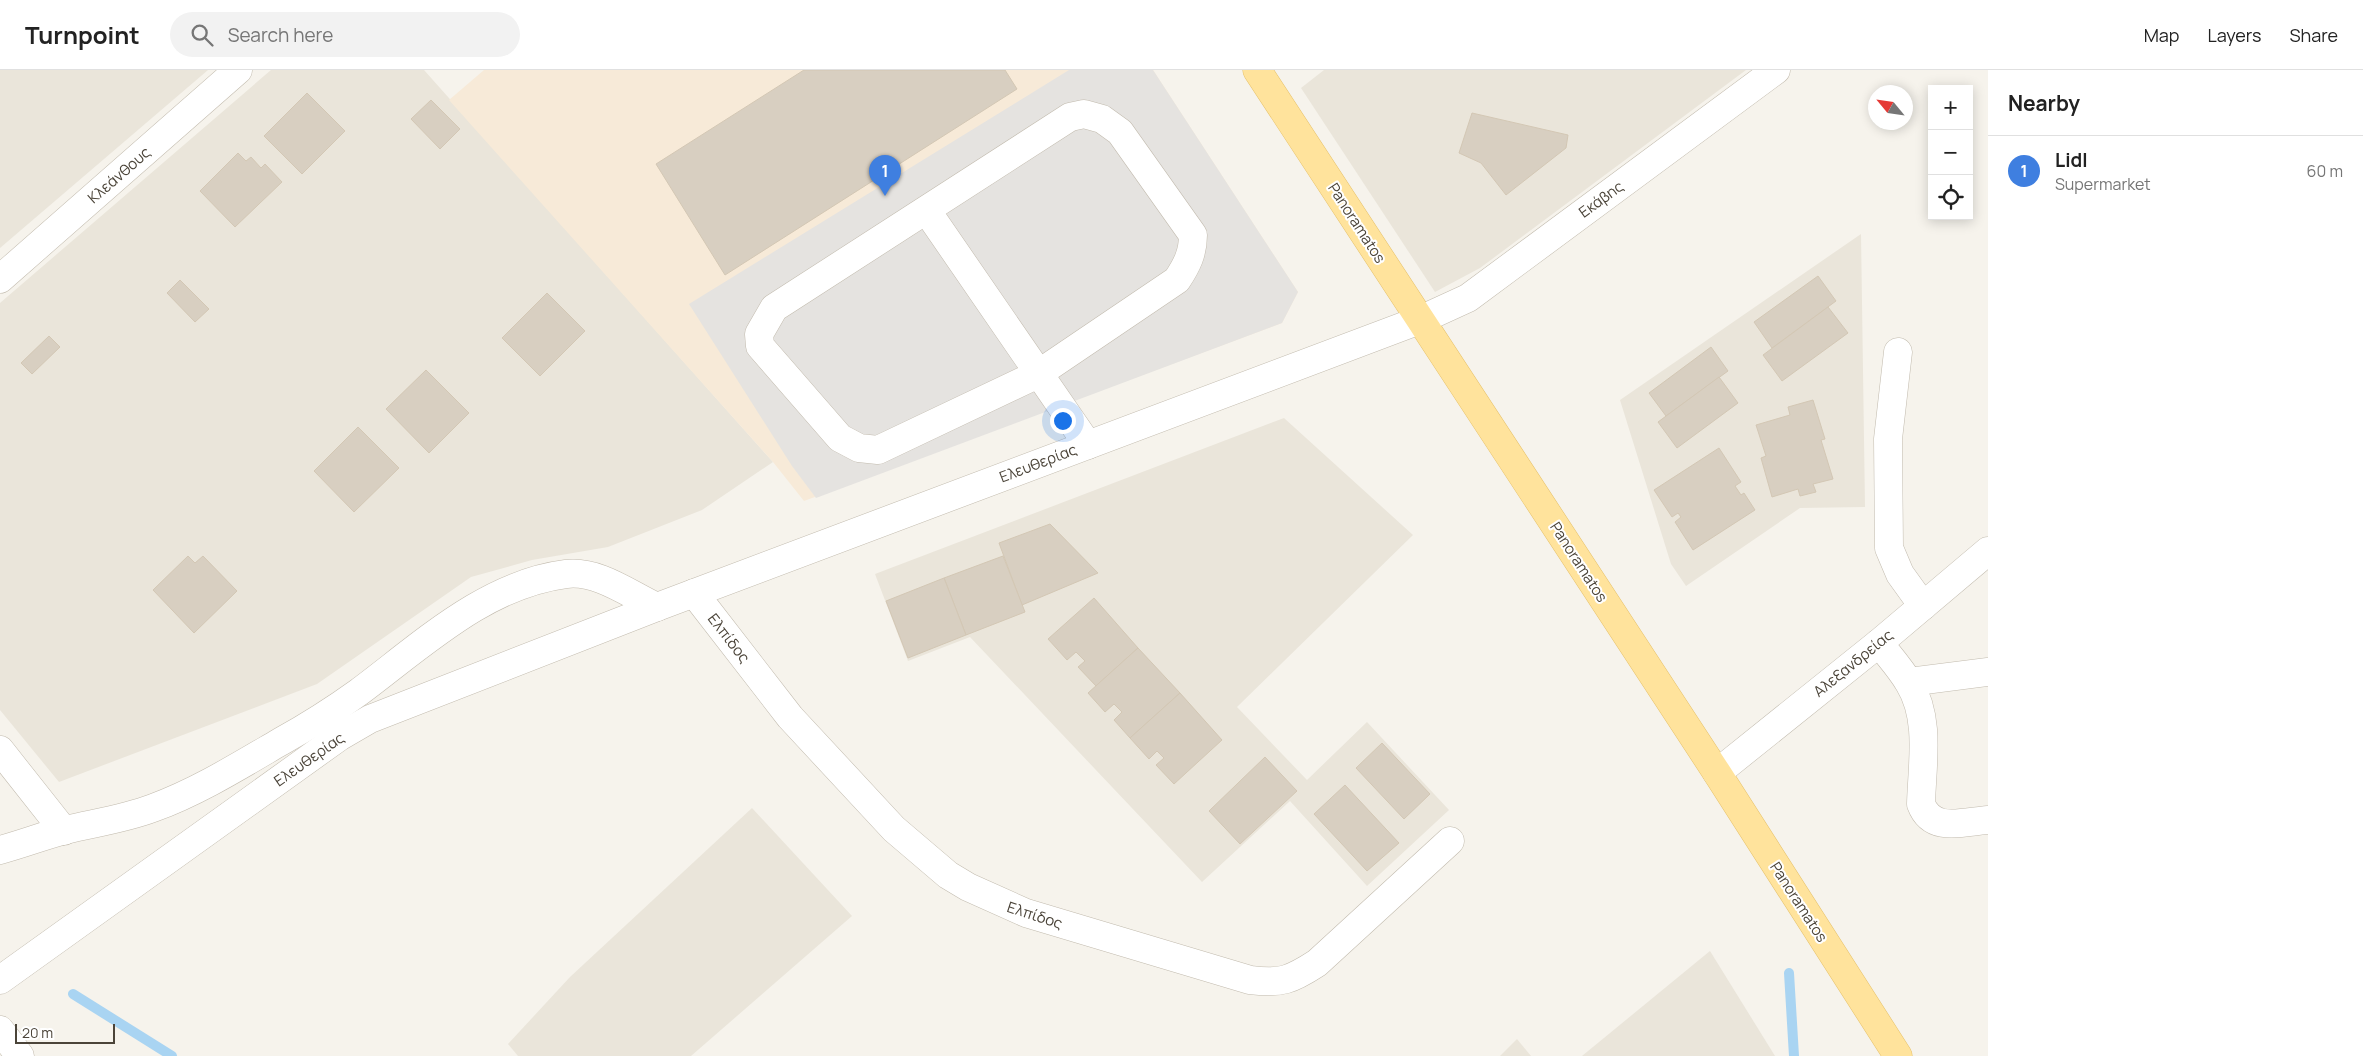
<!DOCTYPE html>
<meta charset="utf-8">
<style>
body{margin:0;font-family:Manrope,sans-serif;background:#f2f2f2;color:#222}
.controls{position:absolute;right:15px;top:15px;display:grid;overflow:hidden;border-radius:0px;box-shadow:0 2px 12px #0003}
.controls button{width:45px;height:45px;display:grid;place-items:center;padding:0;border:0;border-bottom:1px solid #e0e0e0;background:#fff;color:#222;font:25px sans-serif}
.compass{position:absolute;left:1868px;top:15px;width:45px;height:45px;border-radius:50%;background:#fff;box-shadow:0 2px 12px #0003;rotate:299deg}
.scale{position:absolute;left:15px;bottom:12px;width:100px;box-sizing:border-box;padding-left:5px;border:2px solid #4b4439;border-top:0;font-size:14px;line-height:18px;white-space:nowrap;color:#4b4439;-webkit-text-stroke:4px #fff;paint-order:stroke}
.you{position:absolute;left:1062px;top:350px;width:18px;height:18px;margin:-12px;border:4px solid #fff;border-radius:50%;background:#1a73e8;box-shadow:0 0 0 8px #1a73e833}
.badge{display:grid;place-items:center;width:32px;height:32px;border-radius:50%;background:#fc3f1d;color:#fff;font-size:16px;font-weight:700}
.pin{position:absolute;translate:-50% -41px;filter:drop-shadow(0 1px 2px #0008)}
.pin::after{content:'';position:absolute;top:26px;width:18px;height:15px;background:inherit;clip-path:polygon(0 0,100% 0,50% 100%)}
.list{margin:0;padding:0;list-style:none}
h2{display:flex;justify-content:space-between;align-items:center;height:65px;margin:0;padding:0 20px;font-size:21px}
h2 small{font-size:16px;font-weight:400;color:#767676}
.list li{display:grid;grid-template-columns:32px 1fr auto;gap:15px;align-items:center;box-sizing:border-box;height:70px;padding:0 20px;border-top:1px solid #e0e0e0}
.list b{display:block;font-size:19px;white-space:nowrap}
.list p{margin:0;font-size:16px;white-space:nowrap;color:#767676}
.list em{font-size:16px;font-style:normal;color:#767676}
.icon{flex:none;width:28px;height:28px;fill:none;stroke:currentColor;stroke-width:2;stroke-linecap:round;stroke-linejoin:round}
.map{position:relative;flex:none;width:1988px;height:986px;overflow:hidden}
header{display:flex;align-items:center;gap:30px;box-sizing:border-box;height:70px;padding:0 25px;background:#fff;border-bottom:1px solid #e0e0e0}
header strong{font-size:24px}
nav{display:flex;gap:28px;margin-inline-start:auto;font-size:18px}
.search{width:350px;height:45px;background:#f2f2f2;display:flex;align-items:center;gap:12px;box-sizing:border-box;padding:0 18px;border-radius:28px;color:#767676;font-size:19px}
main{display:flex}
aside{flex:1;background:#fff}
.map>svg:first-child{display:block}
</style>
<header>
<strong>Turnpoint</strong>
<div class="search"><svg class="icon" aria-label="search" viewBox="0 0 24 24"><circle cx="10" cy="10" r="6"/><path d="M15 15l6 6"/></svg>Search here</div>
<nav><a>Map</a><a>Layers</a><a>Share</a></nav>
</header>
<main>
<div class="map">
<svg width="1988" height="986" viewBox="0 0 1988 986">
<rect width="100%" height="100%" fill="#f6f3ec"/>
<!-- residential -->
<g fill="#eae5da">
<path d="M0 0H208L0 178Z"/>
<path d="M271 0H424L773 392 702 440 608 477 532 490 471 507 317 614 59 712 0 640V233Z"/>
<path d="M1324 0H1746L1480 198 1435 222 1301 18Z"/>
<path d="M1861 164 1865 437 1800 438 1686 516 1671 494 1620 330Z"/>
<path d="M1284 348 1413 465 1237 637 1307 710 1367 652 1449 740 1367 816 1290 731 1202 812 970 567 908 591 875 504Z"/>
<path d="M752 738 852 846 691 986H518L508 974 570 907Z"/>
<path d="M1710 881 1775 986H1582Z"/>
<path d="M1517 969 1531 986H1500Z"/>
</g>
<!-- commercial -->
<path fill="#f7ead8" d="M484 0H1153L1298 222 1282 253 804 431 773 392 449 30Z"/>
<!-- parking -->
<path fill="#e5e3e0" d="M1069 0H1153L1298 222 1282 253 816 428 792 396 689 234Z"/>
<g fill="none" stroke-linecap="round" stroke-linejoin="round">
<!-- stream -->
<g stroke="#a9d4f2" stroke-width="10">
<path d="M1789 903 1794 986"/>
<path d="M73 924 172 986"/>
</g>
</g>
<!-- building -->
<g fill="#d8cfc1" stroke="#d3c7b4">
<path d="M804 0H1005L1017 19 725 205 656 94Z"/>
<path d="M307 23 345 61 302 104 264 66Z"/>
<path d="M431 30 460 59 440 79 411 49Z"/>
<path d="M1472 43 1568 65 1566 78 1506 125 1481 93 1459 83Z"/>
<path d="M238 83 246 91 251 87 261 98 265 94 282 112 235 157 200 121Z"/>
<path d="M1818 206 1836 231 1772 278 1754 252Z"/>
<path d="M180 210 209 239 195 252 167 223Z"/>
<path d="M547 223 585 261 540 306 502 268Z"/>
<path d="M1828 237 1848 263 1782 311 1763 285Z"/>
<path d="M49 266 60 277 32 304 21 293Z"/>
<path d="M1711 277 1728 301 1666 346 1649 323Z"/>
<path d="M426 300 469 343 429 383 386 339Z"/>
<path d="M1719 307 1738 333 1677 378 1658 352Z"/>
<path d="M1813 330 1825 369 1821 370 1833 409 1813 414 1816 422 1800 426 1798 419 1772 427 1761 388 1766 386 1756 355 1790 345 1788 337Z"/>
<path d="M358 357 399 398 354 442 314 401Z"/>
<path d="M1719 378 1741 412 1735 416 1741 425 1744 423 1755 440 1693 480 1675 452 1681 447 1678 443 1672 447 1654 420Z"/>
<path d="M1050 454 1098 503 1022 535 999 473Z"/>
<path d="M188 486 195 493 203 486 237 521 194 563 153 520Z"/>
<path d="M1003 486 1025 542 966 565 944 508Z"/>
<path d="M944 508 966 565 908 588 886 531Z"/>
<path d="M1094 528 1138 578 1096 616 1078 597 1085 591 1076 582 1067 590 1048 569Z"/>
<path d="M1138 578 1180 623 1130 668 1114 650 1122 642 1114 634 1105 642 1088 623Z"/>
<path d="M1180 623 1222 670 1174 714 1156 695 1164 688 1157 681 1149 689 1130 668Z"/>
<path d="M1382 673 1430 724 1404 749 1356 698Z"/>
<path d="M1265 687 1297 721 1240 774 1209 741Z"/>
<path d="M1345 715 1399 773 1367 801 1314 744Z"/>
</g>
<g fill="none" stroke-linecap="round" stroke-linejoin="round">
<!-- minor casing -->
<g stroke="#c2bbae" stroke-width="29">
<g id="minor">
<path d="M1084 44 1102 49 1120 62 1193 165C1193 183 1187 195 1177 210L1038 304 878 380 859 378 840 368 760 276 759 264 774 238 1070 47Z"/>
<path d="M927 141 1088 375"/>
<path d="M0 209 238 0"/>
<path d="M1898 282 1888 369 1889 478 1900 504 1923 536"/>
<path d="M694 523 790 647 894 759 948 805 968 817 1026 843 1250 910C1281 914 1291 910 1317 893L1450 771"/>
<path d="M1879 573C1889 586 1901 599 1909 613 1931 649 1922 694 1921 734 1932 763 1962 752 1988 750"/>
<path d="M1909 612 1988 602"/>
<path d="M0 680 64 761"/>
<path d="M1717 703 1879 573 1988 481"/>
<path d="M0 780C22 774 43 766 65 760 94 753 124 749 153 738 197 722 239 696 280 672 307 657 334 640 359 622 422 575 486 514 566 504 598 500 629 524 657 537"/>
<path d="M0 910 339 667 370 649 657 537 1420 250 1468 228 1776 0"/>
<path d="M0 960 20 986"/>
</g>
</g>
<!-- major casing -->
<g stroke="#e6c16a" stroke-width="29">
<path id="major" d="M1257 0 1717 703 1898 986"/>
</g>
<!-- minor -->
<use href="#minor" stroke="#fff" stroke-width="28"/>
<!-- major -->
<use href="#major" stroke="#ffe39c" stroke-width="28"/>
</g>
<g text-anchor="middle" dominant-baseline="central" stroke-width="4" stroke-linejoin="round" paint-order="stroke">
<!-- street labels -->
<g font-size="15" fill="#4b4439" stroke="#fff">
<text transform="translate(119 105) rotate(-41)">Κλεάνθους</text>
<text transform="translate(1601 129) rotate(-36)">Εκάβης</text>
<text transform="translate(1357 153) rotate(57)">Panoramatos</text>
<text transform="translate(1038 393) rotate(-21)">Ελευθερίας</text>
<text transform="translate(1579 492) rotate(57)">Panoramatos</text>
<text transform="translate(729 568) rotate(52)">Ελπίδος</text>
<text transform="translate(1853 593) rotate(-39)">Αλεξανδρείας</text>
<text transform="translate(309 689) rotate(-35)">Ελευθερίας</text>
<text transform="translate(1799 832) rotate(57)">Panoramatos</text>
<text transform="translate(1035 845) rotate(18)">Ελπίδος</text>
</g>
</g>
</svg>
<div class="controls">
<button>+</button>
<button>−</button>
<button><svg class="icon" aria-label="locate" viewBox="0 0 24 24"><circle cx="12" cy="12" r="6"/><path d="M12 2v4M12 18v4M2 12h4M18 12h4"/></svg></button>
</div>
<svg class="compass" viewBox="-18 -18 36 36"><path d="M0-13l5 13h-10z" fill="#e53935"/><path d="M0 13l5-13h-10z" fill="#767676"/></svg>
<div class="scale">20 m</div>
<div class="you"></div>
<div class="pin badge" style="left:885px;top:126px;background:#3f7fe0">1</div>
</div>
<aside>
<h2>Nearby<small></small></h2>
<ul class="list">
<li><span class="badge" style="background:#3f7fe0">1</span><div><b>Lidl</b><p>Supermarket</p></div><em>60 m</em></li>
</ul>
</aside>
</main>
